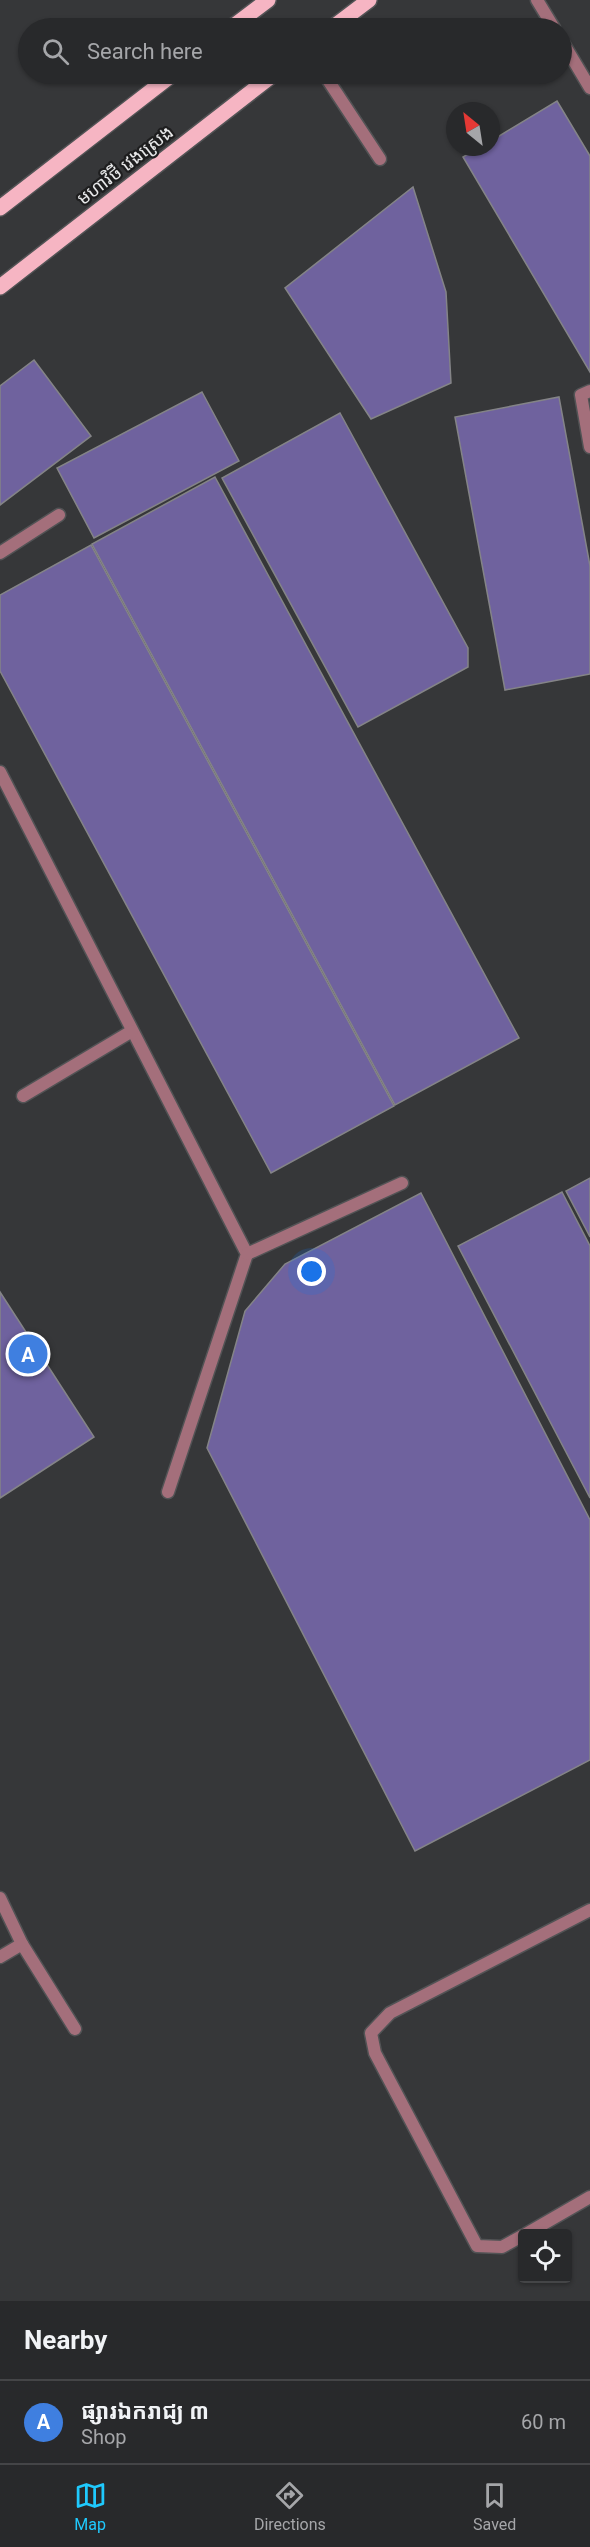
<!DOCTYPE html>
<meta charset="utf-8">
<style>
body{margin:0;font-family:Roboto,"Noto Sans Khmer",sans-serif;background:#303133;color:#f1f3f6}
.controls{position:absolute;right:18px;bottom:18px;display:grid;overflow:hidden;border-radius:6px;box-shadow:0 2px 4px #0004}
.controls button{width:54px;height:54px;display:grid;place-items:center;padding:0;border:0;border-bottom:2px solid #444547;background:#28292b;color:#f1f3f6;font:30px sans-serif}
.compass{position:absolute;left:446px;top:102px;width:54px;height:54px;border-radius:50%;background:#28292b;box-shadow:0 2px 4px #0004;rotate:330deg}
.you{position:absolute;left:312px;top:1272px;width:21px;height:21px;margin:-15px;border:4px solid #fff;border-radius:50%;background:#1a73e8;box-shadow:0 0 0 9px #1a73e833}
.badge{display:grid;place-items:center;width:39px;height:39px;border-radius:50%;background:#1fc9fd;color:#fff;font-size:20px;font-weight:700}
.pin{position:absolute;translate:-50% -50%;border:3px solid #fff;box-shadow:0 2px 6px #0006}
.list{margin:0;padding:0;list-style:none}
h2{display:flex;justify-content:space-between;align-items:center;height:78px;margin:0;padding:0 24px;font-size:26px}
h2 small{font-size:20px;font-weight:400;color:#a5a6a9}
.list li{display:grid;grid-template-columns:39px 1fr auto;gap:18px;align-items:center;box-sizing:border-box;height:84px;padding:0 24px;border-top:2px solid #444547}
.list b{display:block;font-size:22px;white-space:nowrap}
.list p{margin:0;font-size:20px;white-space:nowrap;color:#a5a6a9}
.list em{font-size:20px;font-style:normal;color:#a5a6a9}
.icon{flex:none;width:33px;height:33px;fill:none;stroke:currentColor;stroke-width:2;stroke-linecap:round;stroke-linejoin:round}
.map{position:relative;flex:none;width:590px;height:2301px;overflow:hidden}
.search{position:absolute;background:#28292b;box-shadow:0 2px 4px #0004;left:18px;right:18px;top:18px;height:66px;display:flex;align-items:center;gap:15px;box-sizing:border-box;padding:0 21px;border-radius:33px;color:#a5a6a9;font-size:22px}
.sheet{height:162px;background:#28292b}
nav{display:flex;justify-content:space-around;align-items:center;box-sizing:border-box;height:84px;border-top:2px solid #444547;background:#28292b;font-size:16px;color:#a5a6a9}
nav a{display:grid;justify-items:center;gap:3px}
nav .on{color:#1fc9fd}
.map>svg:first-child{display:block}
</style>
<div class="map">
<svg width="590" height="2301" viewBox="0 0 590 2301">
<rect width="100%" height="100%" fill="#363739"/>
<!-- building -->
<g fill="#6f629e" stroke="#848487" stroke-width="1.5">
<path d="M557 101 590 156V372L463 157 480 147H491V141Z"/>
<path d="M413 187 446 292 451 383 371 419 285 288Z"/>
<path d="M34 360 91 436 0 505V386Z"/>
<path d="M202 392 239 461 94 538 57 468Z"/>
<path d="M559 397 590 566V674L505 690 455 417Z"/>
<path d="M340 413 468 648V667L358 727 222 478Z"/>
<path d="M215 477 519 1038 395 1105 92 544Z"/>
<path d="M91 545 394 1106 271 1173 0 671V595Z"/>
<path d="M590 1178V1237L566 1191Z"/>
<path d="M562 1192 590 1246V1498L458 1246Z"/>
<path d="M421 1193 590 1520V1760L415 1851 207 1448 245 1311 285 1264Z"/>
<path d="M0 1292 94 1437 0 1498Z"/>
</g>
<g fill="none" stroke-linecap="round" stroke-linejoin="round">
<!-- lane casing -->
<g stroke="#525355" stroke-width="15">
<g id="lane">
<path d="M0 553 59 515"/>
<path d="M0 772 247 1254 168 1492"/>
<path d="M23 1096 132 1031"/>
<path d="M247 1254 402 1183"/>
<path d="M0 1898 22 1944 0 1957"/>
<path d="M22 1944 75 2029"/>
</g>
</g>
<!-- street casing -->
<g stroke="#525355" stroke-width="15">
<g id="street">
<path d="M537 0 554 28"/>
<path d="M562 41 590 88"/>
<path d="M324 74 380 159"/>
<path d="M590 391 581 395 590 447"/>
<path d="M526 2234 590 2197"/>
<path d="M522 2236 502 2247 477 2246 375 2053 371 2033 390 2013 590 1910"/>
</g>
</g>
<!-- primary casing -->
<g stroke="#525355" stroke-width="18">
<g id="primary">
<path d="M231 28 268 0"/>
<path d="M332 28 369 0"/>
<path d="M0 208 173 74"/>
<path d="M0 287 274 74"/>
</g>
</g>
<!-- lane -->
<use href="#lane" stroke="#a46f7b" stroke-width="12"/>
<!-- street -->
<use href="#street" stroke="#a46f7b" stroke-width="12"/>
<!-- primary -->
<use href="#primary" stroke="#f6b5c3" stroke-width="15"/>
</g>
<g text-anchor="middle" dominant-baseline="central" stroke-width="4.5" stroke-linejoin="round" paint-order="stroke">
<!-- street labels -->
<g font-size="18" fill="#e7e8e9" stroke="#1e1e1f">
<text transform="translate(125 165) rotate(-38)">មហាវិថី វេងស្រេង</text>
</g>
</g>
</svg>
<div class="controls">
<button><svg class="icon" aria-label="locate" viewBox="0 0 24 24"><circle cx="12" cy="12" r="6"/><path d="M12 2v4M12 18v4M2 12h4M18 12h4"/></svg></button>
</div>
<svg class="compass" viewBox="-18 -18 36 36"><path d="M0-13l5 13h-10z" fill="#e53935"/><path d="M0 13l5-13h-10z" fill="#a5a6a9"/></svg>
<div class="you"></div>
<div class="pin badge" style="left:28px;top:1354px;background:#3f7fe0">A</div>
<div class="search"><svg class="icon" aria-label="search" viewBox="0 0 24 24"><circle cx="10" cy="10" r="6"/><path d="M15 15l6 6"/></svg>Search here</div>
</div>
<section class="sheet">
<h2>Nearby<small></small></h2>
<ul class="list">
<li><span class="badge" style="background:#3f7fe0">A</span><div><b>ផ្សារឯករាជ្យ ៣</b><p>Shop</p></div><em>60 m</em></li>
</ul>
</section>
<nav>
<a class="on"><svg class="icon" aria-label="map" viewBox="0 0 24 24"><path d="M3 6l6-2 6 2 6-2v14l-6 2-6-2-6 2zM9 4v14M15 6v14"/></svg>Map</a>
<a><svg class="icon" aria-label="directions" viewBox="0 0 24 24"><path d="M12 3l9 9-9 9-9-9zM9 14v-3h6M13 9l2 2-2 2"/></svg>Directions</a>
<a><svg class="icon" aria-label="saved" viewBox="0 0 24 24"><path d="M7 4h10v16l-5-4-5 4z"/></svg>Saved</a>
</nav>
